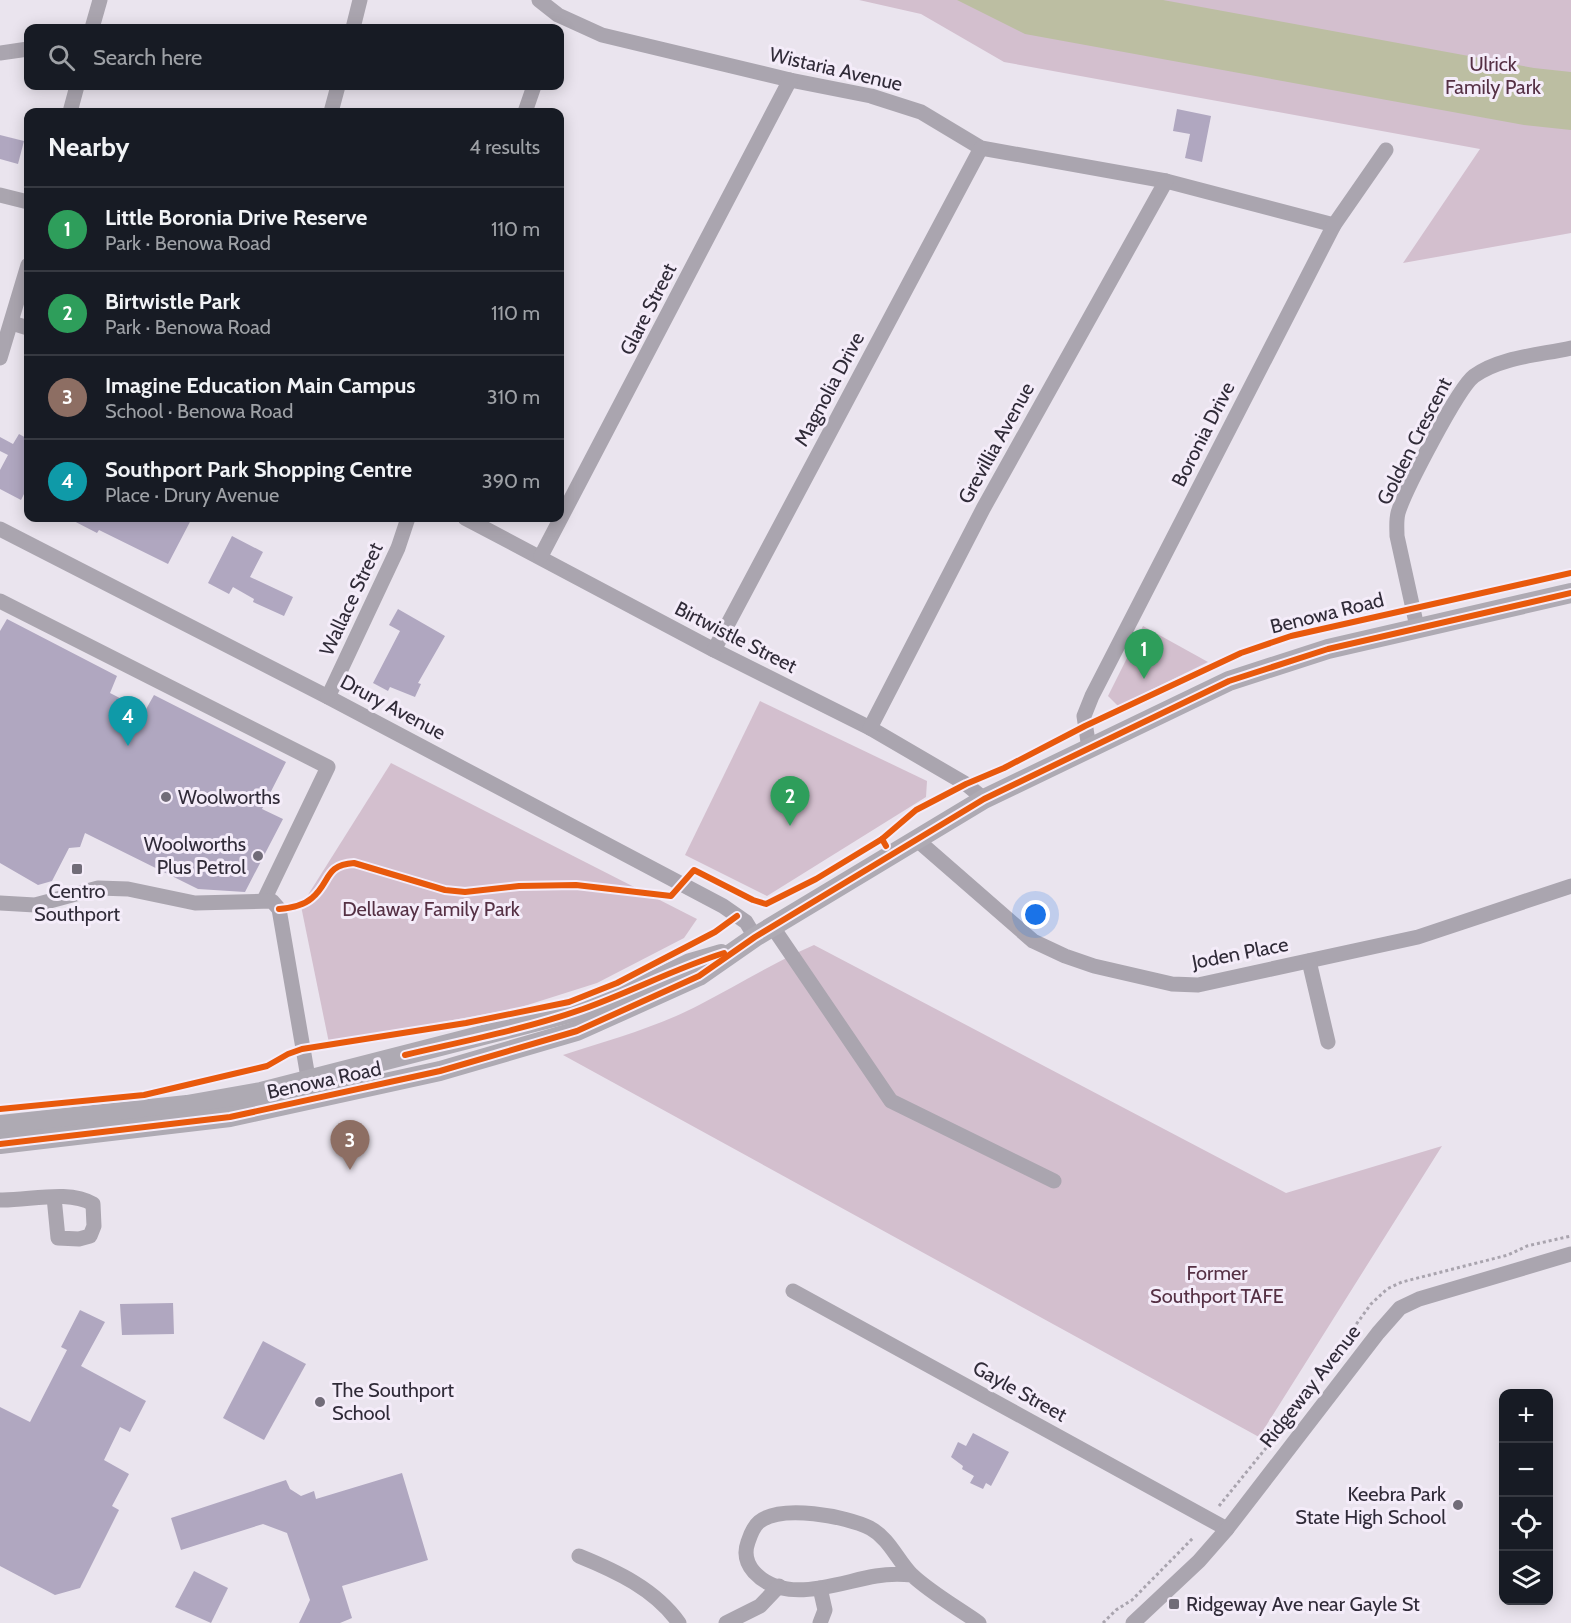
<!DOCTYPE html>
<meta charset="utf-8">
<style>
body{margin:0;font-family:Cabin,sans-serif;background:#20242c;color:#f1f3f6}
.controls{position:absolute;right:18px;bottom:18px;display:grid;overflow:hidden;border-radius:12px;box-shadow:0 3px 15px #0003}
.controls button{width:54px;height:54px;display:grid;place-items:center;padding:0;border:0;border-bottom:2px solid #363941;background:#171b24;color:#f1f3f6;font:30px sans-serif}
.you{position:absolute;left:1036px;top:915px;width:21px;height:21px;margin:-15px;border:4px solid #fff;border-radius:50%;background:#1a73e8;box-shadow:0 0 0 9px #1a73e833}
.badge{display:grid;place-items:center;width:39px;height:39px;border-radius:50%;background:#ea580c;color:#fff;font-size:20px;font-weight:700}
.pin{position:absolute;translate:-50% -50px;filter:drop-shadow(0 2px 3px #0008)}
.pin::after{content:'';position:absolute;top:32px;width:21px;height:18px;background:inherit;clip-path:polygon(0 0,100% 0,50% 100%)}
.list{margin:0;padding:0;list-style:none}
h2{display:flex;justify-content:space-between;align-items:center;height:78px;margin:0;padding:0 24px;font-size:26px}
h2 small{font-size:20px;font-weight:400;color:#9ea1a6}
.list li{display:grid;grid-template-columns:39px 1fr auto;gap:18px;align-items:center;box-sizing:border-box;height:84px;padding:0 24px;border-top:2px solid #363941}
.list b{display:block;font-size:22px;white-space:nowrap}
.list p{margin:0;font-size:20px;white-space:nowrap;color:#9ea1a6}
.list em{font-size:20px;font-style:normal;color:#9ea1a6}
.icon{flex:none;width:33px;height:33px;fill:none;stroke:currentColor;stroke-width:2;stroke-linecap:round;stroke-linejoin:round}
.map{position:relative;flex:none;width:1571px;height:1623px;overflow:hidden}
.search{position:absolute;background:#171b24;box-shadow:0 3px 15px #0003;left:24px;top:24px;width:540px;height:66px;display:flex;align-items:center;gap:15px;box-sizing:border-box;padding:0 21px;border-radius:12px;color:#9ea1a6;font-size:22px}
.panel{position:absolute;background:#171b24;box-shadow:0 3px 15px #0003;left:24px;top:108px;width:540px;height:414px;border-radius:12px}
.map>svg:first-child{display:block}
</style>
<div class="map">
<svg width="1571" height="1623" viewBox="0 0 1571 1623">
<rect width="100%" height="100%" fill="#eae4ee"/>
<!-- green -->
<g fill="#d3bfce">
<path d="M859 0H1571V233L1403 263 1480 149 1004 62 921 14Z"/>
<path d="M1143 626 1208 662 1118 706 1108 696Z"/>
<path d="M760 701 927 781 926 797 767 896 685 855Z"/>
<path d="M391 763 697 919 684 938 597 983 518 1008 329 1043 301 906Z"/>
<path d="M814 945 1286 1193 1442 1146 1259 1437 563 1055C609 1040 658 1027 701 1004 739 984 775 962 814 945Z"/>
</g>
<!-- water -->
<path fill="#bcbea2" d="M957 0H1163L1534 68 1571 72V130L1524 125 1025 34Z"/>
<!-- building -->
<g fill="#b0a7c0">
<path d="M1177 109 1211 116 1202 162 1185 158 1190 134 1173 131Z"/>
<path d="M0 135 24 141 18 164 0 159Z"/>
<path d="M19 434 28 439V486L21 500 0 489V470L8 455 0 451V437L13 444Z"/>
<path d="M68 518H192L168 564 99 530 97 533Z"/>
<path d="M232 536 263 552 250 577 293 597 284 616 253 602 254 599 233 587 229 594 208 583Z"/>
<path d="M398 609 445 636 418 683 421 684 415 697 390 687 388 691 373 683 400 631 389 625Z"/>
<path d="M7 619 117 676 110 693 145 711 154 695 286 762 262 809 283 819 245 892 198 889 85 833 80 847 69 848 52 881 38 885 0 863V631Z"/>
<path d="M173 1303 174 1334 122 1335 120 1304Z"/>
<path d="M80 1310 105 1322 81 1366 146 1401 130 1432 120 1427 104 1460 129 1474 112 1506 119 1510 80 1588 55 1595 0 1566V1407L30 1422 67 1350 61 1347Z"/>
<path d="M263 1341 306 1364 264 1440 223 1418Z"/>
<path d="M973 1433 1009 1452 991 1486 986 1483 983 1489 970 1483 974 1476 962 1469 963 1466 951 1457 958 1442 966 1446Z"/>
<path d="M402 1473 428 1560 342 1586 352 1618 340 1623H299L310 1600 287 1533 263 1524 181 1550 171 1518 286 1480 290 1489 301 1496 314 1491 316 1499Z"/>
<path d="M194 1571 228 1588 211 1623 175 1607Z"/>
</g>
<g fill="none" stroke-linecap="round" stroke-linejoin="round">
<!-- path -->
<g stroke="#a9a4ae" stroke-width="3" stroke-dasharray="3 3" stroke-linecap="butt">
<path d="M1219 1506 1266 1448 1371 1304 1387 1289 1402 1282 1508 1255 1527 1246 1571 1236"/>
<path d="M1103 1623 1116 1610 1132 1600 1194 1537"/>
</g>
<!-- minor -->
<g stroke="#aaa5af" stroke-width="15">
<path d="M539 0 558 15 602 35 790 80 871 96 921 112 981 148 1166 181 1334 225"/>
<path d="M92 28 100 0"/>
<path d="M353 28 360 0"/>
<path d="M0 53 28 49"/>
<path d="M70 112 77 86"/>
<path d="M331 112 338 86"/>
<path d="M525 112 534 86"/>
<path d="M0 195 28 202"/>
<path d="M12 323 28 328"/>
<path d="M0 358 28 265"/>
<path d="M465 518 714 650 870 728 966 784 984 799"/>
<path d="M0 529 328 697 723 906 746 922 755 937"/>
<path d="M541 556 790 80"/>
<path d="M0 601 328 767 264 900"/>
<path d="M1417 627 1397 536C1397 529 1396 521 1398 513 1404 492 1458 388 1474 376 1500 357 1540 355 1571 348"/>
<path d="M714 650 981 148"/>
<path d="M328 697 398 548 408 518"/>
<path d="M870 728 983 509 1166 181"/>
<path d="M1089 748 1084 716 1092 696 1334 225 1386 150"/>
<path d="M916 839 1033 941 1065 956 1094 966 1172 984 1198 985 1418 937 1571 886"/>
<path d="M0 903 35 905 98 888 128 889 195 903 272 901 279 909 310 1089"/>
<path d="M772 926 891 1101 1054 1181"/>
<path d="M1309 961 1328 1042"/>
<path d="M0 1200C28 1201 68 1189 93 1204L94 1226 90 1236 79 1239 58 1238 54 1197"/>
<path d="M793 1291 1227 1529"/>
<path d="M579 1556C616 1571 655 1589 679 1623"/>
<path d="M912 1575C900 1574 888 1574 876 1576 839 1582 785 1606 754 1572 746 1563 744 1553 748 1542 750 1536 754 1526 759 1522 781 1504 846 1516 870 1528 890 1539 897 1560 912 1575 931 1593 958 1608 979 1623"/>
<path d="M726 1623 760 1606 779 1586"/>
<path d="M820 1623 825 1610 820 1588"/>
<path d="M1133 1623 1199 1561 1227 1529 1378 1333 1400 1308 1419 1299 1571 1254"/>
</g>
<!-- major -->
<g stroke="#aeaab3" stroke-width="20">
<path d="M0 1125 187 1105 261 1092 581 1010 636 989 690 963 721 954"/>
<path d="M0 1144 230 1117 440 1071 577 1031 699 976 755 937 984 799 1229 681 1328 649 1571 593"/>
</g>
<!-- cycleway casing -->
<g stroke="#f4ecf9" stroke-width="10">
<g id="cycleway">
<path d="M882 839 916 810 966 784 1004 768 1085 726 1241 653 1291 636 1571 573"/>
<path d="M279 909C291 908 303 906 312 898 331 882 324 865 354 863L445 890 465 892 519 886 576 885 671 896 694 870 753 900 766 904 816 879 882 839 886 846"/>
<path d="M405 1055C464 1041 526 1029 583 1009 631 992 676 968 724 953"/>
<path d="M0 1109 144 1095 267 1066 288 1054 302 1049 466 1023 569 1002 617 983 715 932 737 916"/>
<path d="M0 1144 230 1117 440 1071 577 1031 699 976 755 937 984 799 1229 681 1328 649 1571 593"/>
</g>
</g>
<!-- cycleway -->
<use href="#cycleway" stroke="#e8590c" stroke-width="6"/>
</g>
<!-- markers -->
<g fill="#716c78" stroke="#f4ecf9" stroke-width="2">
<circle cx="166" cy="797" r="6"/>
<circle cx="258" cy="856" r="6"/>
<rect x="71" y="863" width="12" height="12" rx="3"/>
<circle cx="320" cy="1402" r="6"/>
<circle cx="1458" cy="1505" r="6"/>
<rect x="1168" y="1598" width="12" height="12" rx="3"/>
</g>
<g text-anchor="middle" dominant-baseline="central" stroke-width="6" stroke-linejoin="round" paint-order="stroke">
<!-- park labels -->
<g font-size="20" fill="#553044" stroke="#f4ecf9">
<text x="1493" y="64">Ulrick<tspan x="1493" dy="23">Family Park</tspan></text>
<text x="431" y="909">Dellaway Family Park</text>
<text x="1217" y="1273">Former<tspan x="1217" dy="23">Southport TAFE</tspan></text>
</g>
<!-- street labels -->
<g font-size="20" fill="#302b38" stroke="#f4ecf9">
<text transform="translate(836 69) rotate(13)">Wistaria Avenue</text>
<text transform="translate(648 309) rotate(-63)">Glare Street</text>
<text transform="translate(829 389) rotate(-62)">Magnolia Drive</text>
<text transform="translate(1203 434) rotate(-63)">Boronia Drive</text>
<text transform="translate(1414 441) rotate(-63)">Golden Crescent</text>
<text transform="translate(996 443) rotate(-61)">Grevillia Avenue</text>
<text transform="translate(351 599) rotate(-65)">Wallace Street</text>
<text transform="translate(1327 613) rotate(-14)">Benowa Road</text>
<text transform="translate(736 637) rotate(27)">Birtwistle Street</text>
<text transform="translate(393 707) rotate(28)">Drury Avenue</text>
<text transform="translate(1240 953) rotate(-11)">Joden Place</text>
<text transform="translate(324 1080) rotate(-12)">Benowa Road</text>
<text transform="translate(1310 1386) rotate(-52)">Ridgeway Avenue</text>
<text transform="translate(1020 1391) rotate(29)">Gayle Street</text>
</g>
<!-- poi labels -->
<g font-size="20" fill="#302b38" stroke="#f4ecf9" text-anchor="start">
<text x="178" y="797">Woolworths</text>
<text x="246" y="844" text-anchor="end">Woolworths<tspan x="246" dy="23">Plus Petrol</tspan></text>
<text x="77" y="891" text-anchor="middle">Centro<tspan x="77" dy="23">Southport</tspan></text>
<text x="332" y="1390">The Southport<tspan x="332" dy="23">School</tspan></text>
<text x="1446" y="1494" text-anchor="end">Keebra Park<tspan x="1446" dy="23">State High School</tspan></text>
<text x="1186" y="1604">Ridgeway Ave near Gayle St</text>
</g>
</g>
</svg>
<div class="controls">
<button>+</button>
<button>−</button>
<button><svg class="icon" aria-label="locate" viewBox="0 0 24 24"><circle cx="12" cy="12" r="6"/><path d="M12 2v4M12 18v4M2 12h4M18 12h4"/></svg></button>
<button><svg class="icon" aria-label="layers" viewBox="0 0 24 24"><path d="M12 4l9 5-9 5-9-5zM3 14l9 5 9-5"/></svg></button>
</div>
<div class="you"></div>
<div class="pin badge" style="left:1144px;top:679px;background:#2e9e5b">1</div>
<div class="pin badge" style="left:790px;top:826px;background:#2e9e5b">2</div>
<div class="pin badge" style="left:350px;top:1170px;background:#8d6e63">3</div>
<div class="pin badge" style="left:128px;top:746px;background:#0f9aa8">4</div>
<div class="search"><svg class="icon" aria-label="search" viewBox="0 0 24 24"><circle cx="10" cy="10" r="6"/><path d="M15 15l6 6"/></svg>Search here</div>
<section class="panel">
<h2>Nearby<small>4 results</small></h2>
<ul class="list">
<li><span class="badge" style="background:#2e9e5b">1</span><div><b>Little Boronia Drive Reserve</b><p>Park · Benowa Road</p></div><em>110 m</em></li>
<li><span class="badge" style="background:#2e9e5b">2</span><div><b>Birtwistle Park</b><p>Park · Benowa Road</p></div><em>110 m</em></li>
<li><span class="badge" style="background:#8d6e63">3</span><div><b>Imagine Education Main Campus</b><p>School · Benowa Road</p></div><em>310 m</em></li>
<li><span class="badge" style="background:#0f9aa8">4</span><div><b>Southport Park Shopping Centre</b><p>Place · Drury Avenue</p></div><em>390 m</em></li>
</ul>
</section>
</div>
